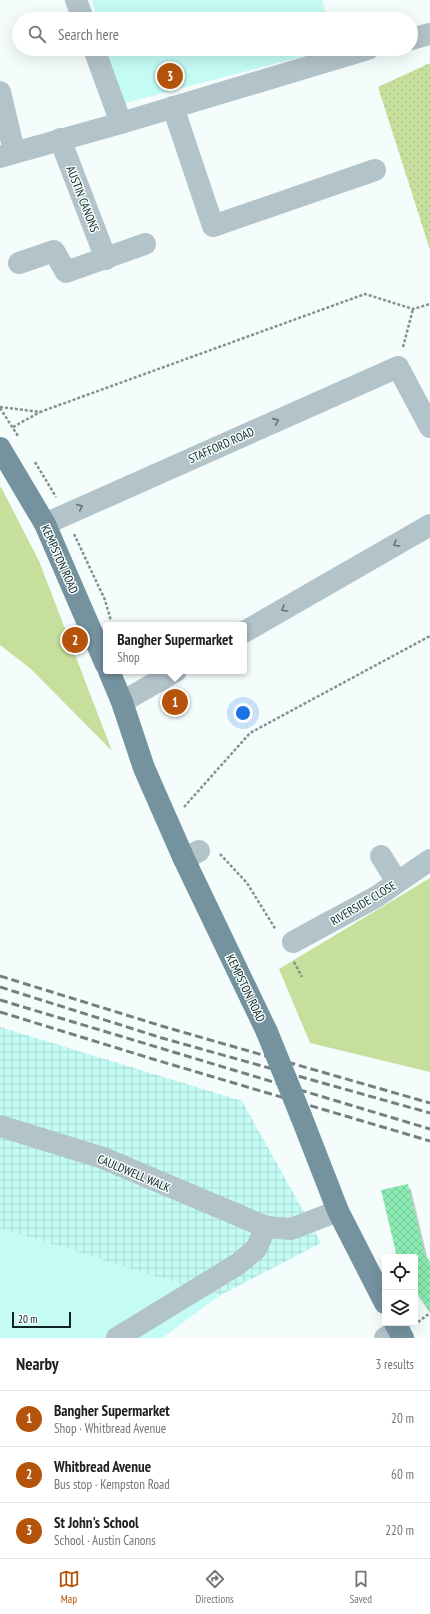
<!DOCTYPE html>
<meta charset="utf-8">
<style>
body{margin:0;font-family:"PT Sans Narrow",sans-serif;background:#f2f2f2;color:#202124}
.controls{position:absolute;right:12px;bottom:12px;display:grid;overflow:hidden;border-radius:4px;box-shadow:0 4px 16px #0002}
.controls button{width:36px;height:36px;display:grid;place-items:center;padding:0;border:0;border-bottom:1px solid #e0e0e0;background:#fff;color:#202124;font:20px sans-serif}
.scale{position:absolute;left:12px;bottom:10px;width:59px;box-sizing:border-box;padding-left:4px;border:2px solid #122321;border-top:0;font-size:11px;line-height:14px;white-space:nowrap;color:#122321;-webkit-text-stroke:3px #f4fdfc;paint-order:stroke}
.you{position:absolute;left:243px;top:713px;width:14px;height:14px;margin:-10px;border:3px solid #fff;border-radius:50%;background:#1a73e8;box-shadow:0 0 0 6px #1a73e833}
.badge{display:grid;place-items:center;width:26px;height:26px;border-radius:50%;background:#b45309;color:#fff;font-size:13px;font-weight:700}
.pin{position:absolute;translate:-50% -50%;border:2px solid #fff;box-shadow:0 1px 4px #0006}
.popup{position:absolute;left:103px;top:622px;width:144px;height:52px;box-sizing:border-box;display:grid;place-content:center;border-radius:4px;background:#fff;filter:drop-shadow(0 1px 3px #0005);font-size:13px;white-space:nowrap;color:#757577}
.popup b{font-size:15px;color:#202124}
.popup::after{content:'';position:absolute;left:50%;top:100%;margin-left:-8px;border:8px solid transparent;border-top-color:#fff}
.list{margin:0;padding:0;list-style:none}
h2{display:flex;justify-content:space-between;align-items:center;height:52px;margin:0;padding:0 16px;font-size:17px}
h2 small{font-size:13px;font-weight:400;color:#757577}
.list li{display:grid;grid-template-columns:26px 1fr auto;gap:12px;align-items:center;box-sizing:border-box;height:56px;padding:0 16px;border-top:1px solid #e0e0e0}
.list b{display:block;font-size:15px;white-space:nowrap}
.list p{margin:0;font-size:13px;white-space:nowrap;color:#757577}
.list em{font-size:13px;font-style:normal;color:#757577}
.icon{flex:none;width:22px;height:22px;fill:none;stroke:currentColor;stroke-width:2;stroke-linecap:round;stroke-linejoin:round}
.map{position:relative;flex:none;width:430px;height:1338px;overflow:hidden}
.search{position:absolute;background:#fff;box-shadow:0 4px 16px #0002;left:12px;right:12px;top:12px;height:44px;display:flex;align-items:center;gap:10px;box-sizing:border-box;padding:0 14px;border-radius:22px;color:#757577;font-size:15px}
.sheet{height:220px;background:#fff}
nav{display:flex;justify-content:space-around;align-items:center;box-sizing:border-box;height:56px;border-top:1px solid #e0e0e0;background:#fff;font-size:11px;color:#757577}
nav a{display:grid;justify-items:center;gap:2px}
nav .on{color:#b45309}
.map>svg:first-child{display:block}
</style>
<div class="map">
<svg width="430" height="1338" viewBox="0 0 430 1338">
<defs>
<pattern id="industrial-grid" width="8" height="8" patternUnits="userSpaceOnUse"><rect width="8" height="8" fill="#c4fbf5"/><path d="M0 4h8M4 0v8" fill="none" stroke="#a7d7d2"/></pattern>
<pattern id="park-dots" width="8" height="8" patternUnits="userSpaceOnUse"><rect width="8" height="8" fill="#c7df9d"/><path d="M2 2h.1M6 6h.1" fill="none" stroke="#aabf87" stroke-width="1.8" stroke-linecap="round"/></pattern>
<pattern id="building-cross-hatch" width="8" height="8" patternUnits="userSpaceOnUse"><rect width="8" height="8" fill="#8cebb2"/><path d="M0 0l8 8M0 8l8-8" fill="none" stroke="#78c999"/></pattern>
<filter id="shadow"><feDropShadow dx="2.5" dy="4.5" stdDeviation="0" flood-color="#0004"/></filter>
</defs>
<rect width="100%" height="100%" fill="#f4fdfc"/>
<!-- built -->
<g fill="#c4fbf5">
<path d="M92 0H322L327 19H97Z"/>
<path d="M106 49H332L121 104Z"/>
<path d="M0 1228 219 1296 162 1338H0Z"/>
</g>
<!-- industrial -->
<path fill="url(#industrial-grid)" d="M0 1027 242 1101 321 1243 219 1296 0 1228Z"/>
<!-- grass -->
<g fill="#c7df9d">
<path d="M0 487H1L39 561 112 751 31 669 0 645Z"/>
<path d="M430 878V1072L310 1043 279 969Z"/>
</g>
<!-- park -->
<path fill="url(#park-dots)" d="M430 63V250L378 87Z"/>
<!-- building -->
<path fill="url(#building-cross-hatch)" filter="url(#shadow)" d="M408 1184 425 1255 430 1262V1312L415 1290V1257H397L381 1190Z"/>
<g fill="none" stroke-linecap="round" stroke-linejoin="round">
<!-- path -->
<g stroke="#849190" stroke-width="2.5" stroke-dasharray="3 2" stroke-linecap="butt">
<path d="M403 347 413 309"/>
<path d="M0 407 40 412 365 294 413 309 430 304"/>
<path d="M0 408 18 436"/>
<path d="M13 427 40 412"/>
<path d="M35 462 56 497"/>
<path d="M74 534 105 600 111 621"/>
<path d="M184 807 250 733 430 636"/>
<path d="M220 854 247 883 276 930"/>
<path d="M294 962 302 977"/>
<path d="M418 1322 430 1313"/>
</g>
<!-- minor -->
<g stroke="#b2c3c9" stroke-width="22">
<path d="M76 0 83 19"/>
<path d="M411 39 430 34"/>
<path d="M94 49 121 123"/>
<path d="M0 92 14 151"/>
<path d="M173 107 213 226 375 170"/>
<path d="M60 139 106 259"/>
<path d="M0 157 121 123 368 49"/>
<path d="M19 263 54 251 66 272 145 244"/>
<path d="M45 524 398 367 430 427"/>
<path d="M244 632 430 525"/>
<path d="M122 702 176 671"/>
<path d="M381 856 397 882"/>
<path d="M184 859 199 851"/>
<path d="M293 942 376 897 430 860"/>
<path d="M0 1126 103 1158 266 1227 291 1229 338 1211"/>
<path d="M117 1338 238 1264 256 1249 266 1227"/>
<path d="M385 1338 398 1329"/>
</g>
<!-- major -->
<g stroke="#74939e" stroke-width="22">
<path d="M0 448 45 524 106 665"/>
<path d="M109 671 122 702 144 768 184 859 267 1032"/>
<path d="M301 1116 338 1211 385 1303"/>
<path d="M395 1323 403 1338"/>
</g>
<!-- rail -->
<g stroke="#73807f" stroke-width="3" stroke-dasharray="8 4" stroke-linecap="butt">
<path d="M0 976 165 1027 430 1103"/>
<path d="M0 987 162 1038 430 1113"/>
<path d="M0 1000 430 1129"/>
<path d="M0 1012 156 1060 430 1141"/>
</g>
<!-- major-bridge -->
<path stroke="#74939e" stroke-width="22" d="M267 1032 301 1116"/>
</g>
<!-- one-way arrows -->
<defs><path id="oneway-chevron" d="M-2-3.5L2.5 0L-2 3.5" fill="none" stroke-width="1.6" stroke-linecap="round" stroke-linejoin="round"/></defs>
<g stroke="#627375">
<use href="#oneway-chevron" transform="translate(276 421) rotate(-24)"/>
<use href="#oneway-chevron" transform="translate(80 507) rotate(-24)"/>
<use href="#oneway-chevron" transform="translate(396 544) rotate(150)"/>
<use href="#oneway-chevron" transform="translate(284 609) rotate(150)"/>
</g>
<g text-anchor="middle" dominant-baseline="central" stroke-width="3" stroke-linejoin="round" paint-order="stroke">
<!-- street labels -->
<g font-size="12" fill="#122321" stroke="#f4fdfc">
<text transform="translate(83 199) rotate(69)">AUSTIN CANONS</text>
<text transform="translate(221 445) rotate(-24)">STAFFORD ROAD</text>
<text transform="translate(60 559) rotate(66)">KEMPSTON ROAD</text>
<text transform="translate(363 903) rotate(-31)">RIVERSIDE CLOSE</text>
<text transform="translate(246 988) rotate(64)">KEMPSTON ROAD</text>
<text transform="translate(134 1173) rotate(23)">CAULDWELL WALK</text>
</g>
</g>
</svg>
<div class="controls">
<button><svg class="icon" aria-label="locate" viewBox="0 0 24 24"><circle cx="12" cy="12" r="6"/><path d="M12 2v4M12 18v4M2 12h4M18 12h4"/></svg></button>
<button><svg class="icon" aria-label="layers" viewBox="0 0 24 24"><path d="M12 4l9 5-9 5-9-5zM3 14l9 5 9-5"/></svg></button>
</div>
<div class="scale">20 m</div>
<div class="you"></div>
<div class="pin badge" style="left:175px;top:702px">1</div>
<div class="popup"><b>Bangher Supermarket</b>Shop</div>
<div class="pin badge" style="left:75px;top:640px">2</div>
<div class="pin badge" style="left:170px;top:76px">3</div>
<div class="search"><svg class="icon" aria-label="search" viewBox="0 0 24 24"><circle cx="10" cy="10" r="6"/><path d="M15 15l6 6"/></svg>Search here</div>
</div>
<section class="sheet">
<h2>Nearby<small>3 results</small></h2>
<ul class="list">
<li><span class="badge">1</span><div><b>Bangher Supermarket</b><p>Shop · Whitbread Avenue</p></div><em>20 m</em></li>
<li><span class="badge">2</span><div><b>Whitbread Avenue</b><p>Bus stop · Kempston Road</p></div><em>60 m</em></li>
<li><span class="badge">3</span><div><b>St John's School</b><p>School · Austin Canons</p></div><em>220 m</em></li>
</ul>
</section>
<nav>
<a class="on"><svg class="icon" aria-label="map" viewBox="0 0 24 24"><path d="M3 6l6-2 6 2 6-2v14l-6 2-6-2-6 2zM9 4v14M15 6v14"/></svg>Map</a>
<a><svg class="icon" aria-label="directions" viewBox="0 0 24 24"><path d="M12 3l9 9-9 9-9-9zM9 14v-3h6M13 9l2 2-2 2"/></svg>Directions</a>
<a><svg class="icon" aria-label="saved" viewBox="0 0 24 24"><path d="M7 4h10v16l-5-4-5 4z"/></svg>Saved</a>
</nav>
